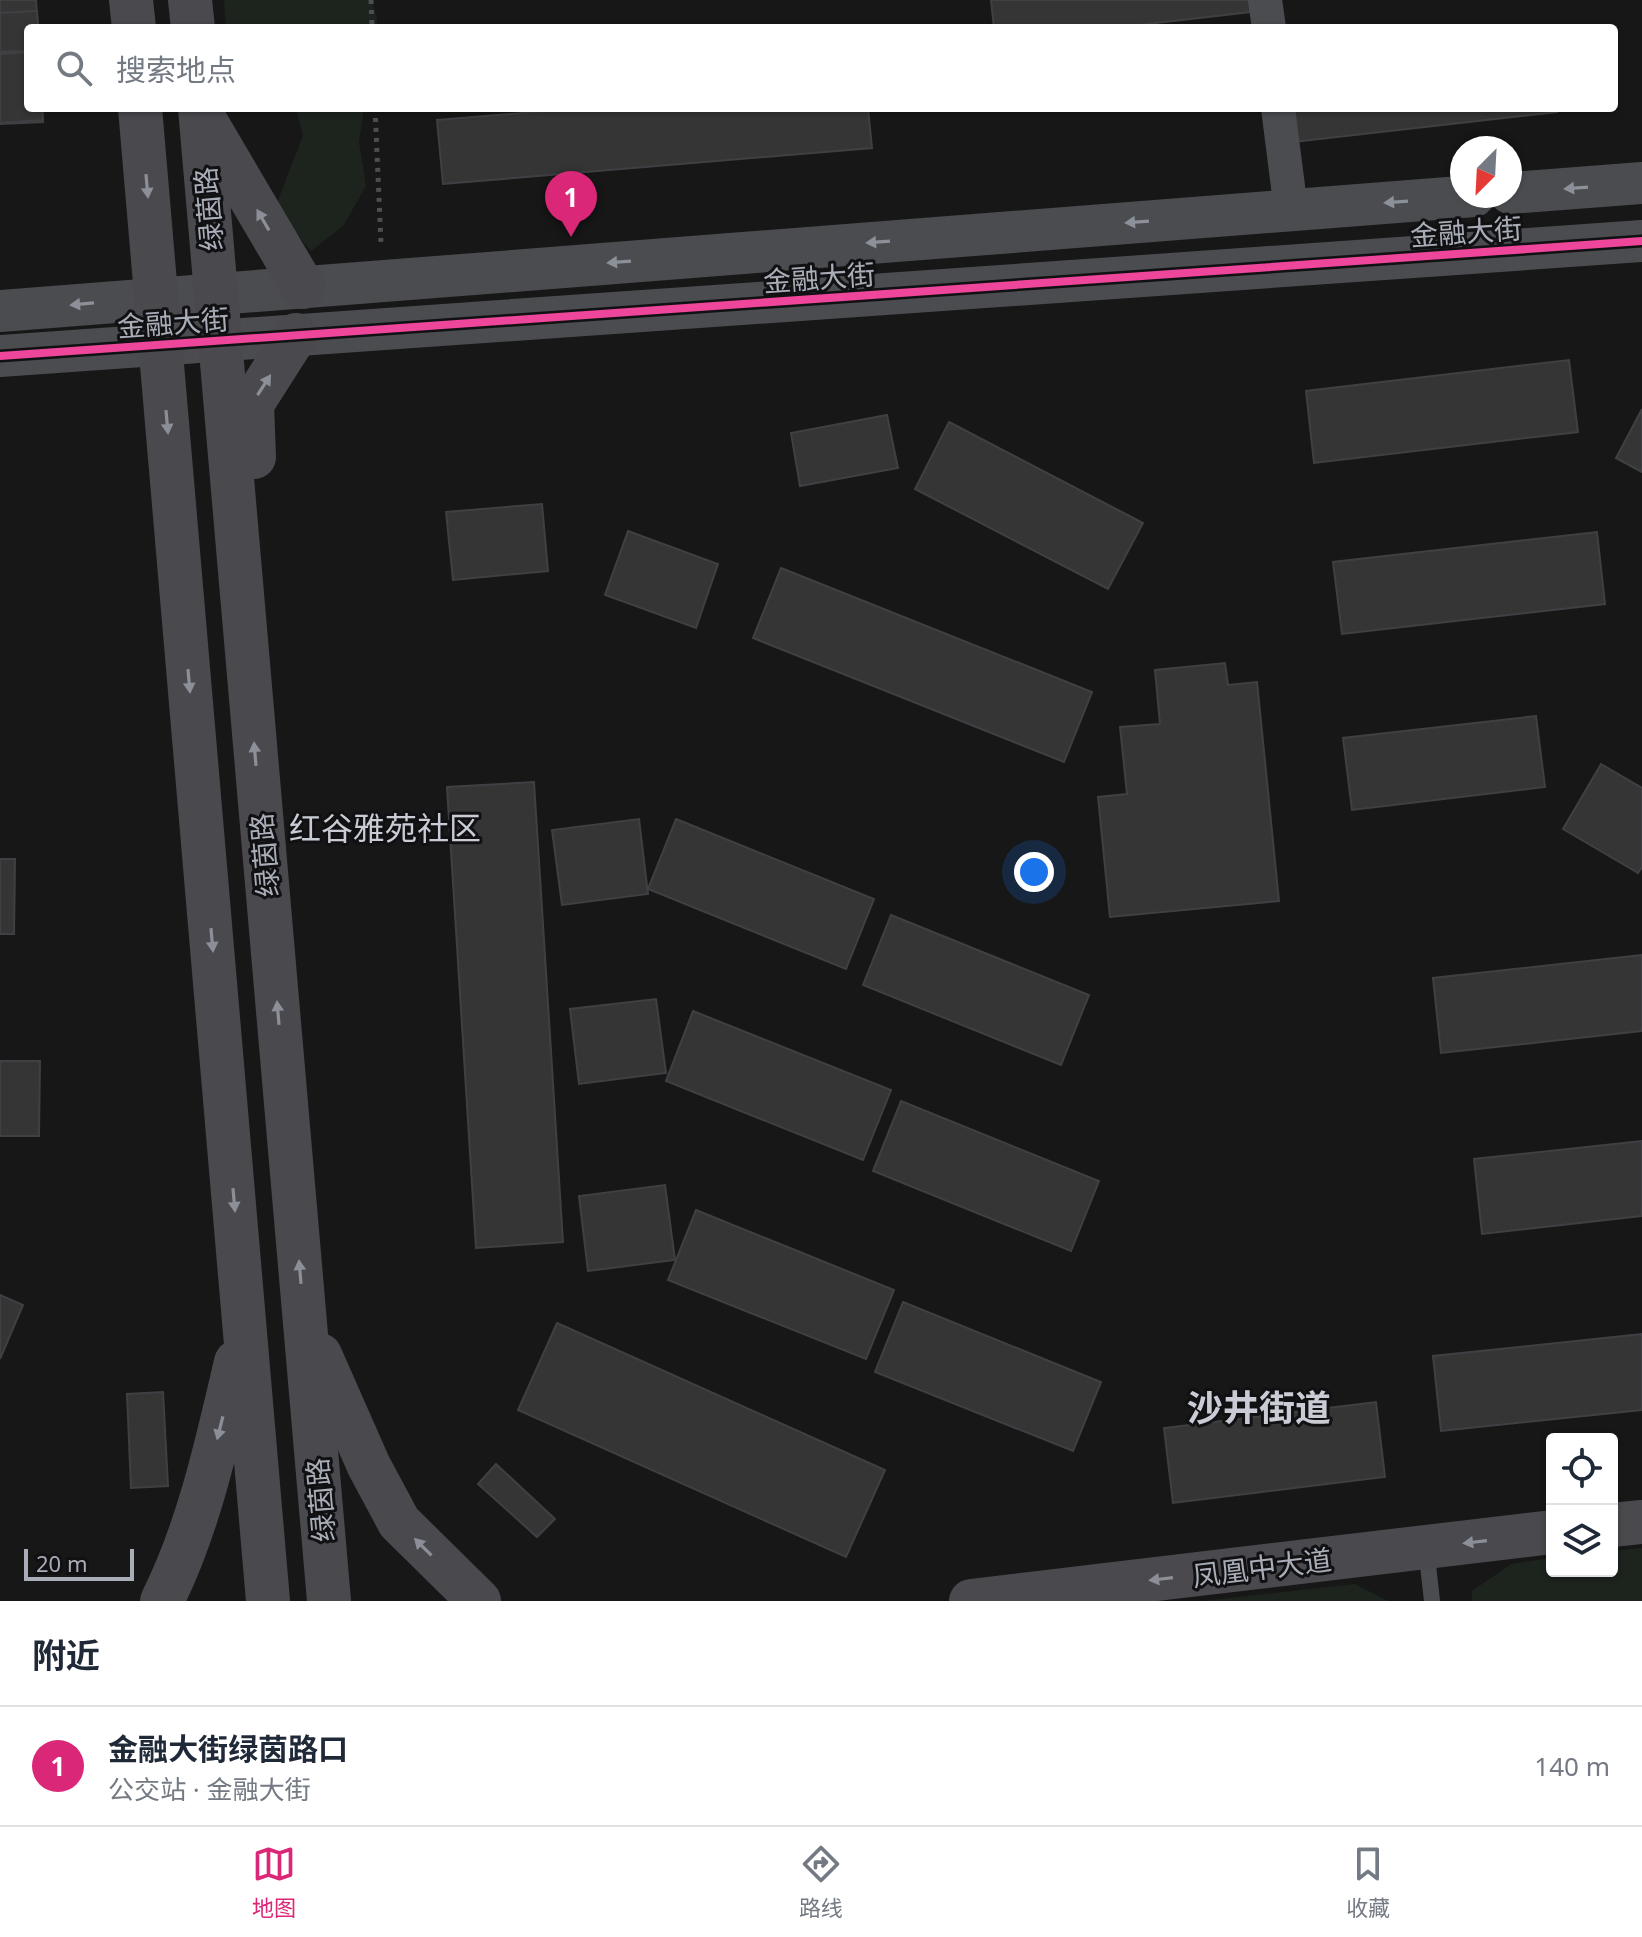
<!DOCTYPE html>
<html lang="zh">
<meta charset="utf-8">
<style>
body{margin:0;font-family:"Noto Sans","Noto Sans SC",sans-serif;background:#f6f6f7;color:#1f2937}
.controls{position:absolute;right:24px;bottom:24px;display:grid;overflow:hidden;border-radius:8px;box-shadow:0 2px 6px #0004}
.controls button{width:72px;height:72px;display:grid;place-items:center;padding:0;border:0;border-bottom:2px solid #e0e1e3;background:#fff;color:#1f2937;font:40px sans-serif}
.compass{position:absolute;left:1450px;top:136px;width:72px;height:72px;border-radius:50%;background:#fff;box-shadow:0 2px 6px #0004;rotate:204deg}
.scale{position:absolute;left:24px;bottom:20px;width:110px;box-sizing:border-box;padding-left:8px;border:4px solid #a8adb8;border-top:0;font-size:22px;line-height:28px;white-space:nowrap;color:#a8adb8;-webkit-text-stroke:6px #111113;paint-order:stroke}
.you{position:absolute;left:1034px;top:872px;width:28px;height:28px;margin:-20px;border:6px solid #fff;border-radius:50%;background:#1a73e8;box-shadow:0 0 0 12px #1a73e833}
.badge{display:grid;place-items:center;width:52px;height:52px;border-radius:50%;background:#db2777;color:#fff;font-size:26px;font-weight:700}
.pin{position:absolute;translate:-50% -66px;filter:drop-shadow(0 2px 4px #0008)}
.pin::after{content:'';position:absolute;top:42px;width:28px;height:24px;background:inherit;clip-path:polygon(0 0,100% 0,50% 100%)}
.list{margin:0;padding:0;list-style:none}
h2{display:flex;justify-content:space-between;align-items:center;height:104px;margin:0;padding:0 32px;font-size:34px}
h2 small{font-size:26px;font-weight:400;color:#747a83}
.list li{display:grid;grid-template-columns:52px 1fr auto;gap:24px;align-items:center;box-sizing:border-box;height:120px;padding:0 32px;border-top:2px solid #e0e1e3}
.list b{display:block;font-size:30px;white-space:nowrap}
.list p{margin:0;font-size:26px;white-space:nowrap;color:#747a83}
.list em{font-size:26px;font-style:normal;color:#747a83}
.icon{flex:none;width:44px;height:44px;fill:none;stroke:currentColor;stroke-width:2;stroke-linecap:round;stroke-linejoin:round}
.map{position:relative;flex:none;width:1642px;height:1601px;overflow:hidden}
.search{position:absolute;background:#fff;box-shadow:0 2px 6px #0004;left:24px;right:24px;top:24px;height:88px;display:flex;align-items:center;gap:20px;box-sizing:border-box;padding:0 28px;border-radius:8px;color:#747a83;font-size:30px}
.sheet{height:224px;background:#fff}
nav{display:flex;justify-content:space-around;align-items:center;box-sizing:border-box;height:112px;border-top:2px solid #e0e1e3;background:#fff;font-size:22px;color:#747a83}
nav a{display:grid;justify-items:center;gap:4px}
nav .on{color:#db2777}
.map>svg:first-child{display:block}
</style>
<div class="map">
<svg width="1642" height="1601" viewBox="0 0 1642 1601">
<rect width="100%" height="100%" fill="#171717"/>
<!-- green -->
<g fill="#1d241e">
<path d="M224 0H372L377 19 376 28H226Z"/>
<path d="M296 108H364L359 142 366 186 343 226 311 251 275 208 303 136Z"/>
<path d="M1642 1548V1601H1472V1591L1511 1564 1552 1558V1571H1612V1551Z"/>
<path d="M1355 1584 1388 1601H1202Z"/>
</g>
<!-- building -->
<g fill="#353536" stroke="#3f4043" stroke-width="2">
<path d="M0 0H35L36 9 0 11Z"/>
<path d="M0 0H36L38 28H28V108H42L43 122 0 124Z"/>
<path d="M991 0H1258L1259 11 1113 28H994Z"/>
<path d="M37 11 38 28H28V51L0 52V13Z"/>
<path d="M28 52V108H42L43 120 0 123V54Z"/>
<path d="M583 108H868L872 148 443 184 437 120Z"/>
<path d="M1290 108H1557V112L1294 142Z"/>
<path d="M1569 360 1578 432 1314 463 1306 391Z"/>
<path d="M1642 409V472L1616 458Z"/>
<path d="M887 415 898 468 800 486 791 433Z"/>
<path d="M949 422 1143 523 1108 589 915 489Z"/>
<path d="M542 504 548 571 453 580 446 512Z"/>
<path d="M628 531 718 564 696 628 605 595Z"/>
<path d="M1597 532 1605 604 1342 634 1333 562Z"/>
<path d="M781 568 1092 692 1064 762 753 638Z"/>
<path d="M1225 663 1228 685 1257 682 1279 901 1110 917 1098 797 1127 794 1120 727 1160 724 1155 670Z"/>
<path d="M1536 716 1545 787 1352 810 1343 738Z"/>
<path d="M1601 764 1642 788V867L1638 873 1563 829Z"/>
<path d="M534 782 563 1242 476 1248 447 787Z"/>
<path d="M639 819 648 894 562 905 552 830Z"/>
<path d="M676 819 874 899 846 969 648 889Z"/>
<path d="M0 859H15L14 934H0Z"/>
<path d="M891 915 1089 995 1061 1065 863 985Z"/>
<path d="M1642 955V1031L1441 1053 1433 978Z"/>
<path d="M656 999 666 1073 579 1084 570 1009Z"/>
<path d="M693 1011 891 1090 863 1160 666 1081Z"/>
<path d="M0 1061H40L39 1136H0Z"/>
<path d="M901 1101 1099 1181 1071 1251 873 1171Z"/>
<path d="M1642 1141V1216L1482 1234 1474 1159Z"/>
<path d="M665 1185 675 1260 588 1271 579 1196Z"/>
<path d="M696 1210 894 1290 866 1359 668 1280Z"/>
<path d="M0 1295 23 1305 0 1359Z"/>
<path d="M903 1302 1101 1382 1073 1451 875 1372Z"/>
<path d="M557 1323 885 1470 846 1557 518 1410Z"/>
<path d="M1642 1334V1410L1441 1431 1433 1356Z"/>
<path d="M163 1392 168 1486 131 1488 127 1394Z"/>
<path d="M1376 1402 1385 1477 1173 1503 1164 1428Z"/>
<path d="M496 1464 555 1519 537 1537 478 1484Z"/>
</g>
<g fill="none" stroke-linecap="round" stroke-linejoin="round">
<!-- path -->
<g stroke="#4d4e52" stroke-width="5" stroke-dasharray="4 6" stroke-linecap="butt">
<path d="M371 0 372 28"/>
<path d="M375 108 381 243"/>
</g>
<!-- service -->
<path stroke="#4b4c50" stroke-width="16" d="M1426 1547 1432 1601"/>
<!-- minor -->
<g stroke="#4b4c50" stroke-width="34">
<path d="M1265 0 1269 28"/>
<path d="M1278 108 1291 210"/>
</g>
<!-- tertiary -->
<g stroke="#4b4c50" stroke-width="42">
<path d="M1510 193 1642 183"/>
<path d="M0 311 1474 196"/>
<path d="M0 356 1642 241"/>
</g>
<!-- secondary -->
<g stroke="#4a4a4e" stroke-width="44">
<path d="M131 0 134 28"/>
<path d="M190 0 193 28"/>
<path d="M140 108 268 1601"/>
<path d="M200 108 329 1601"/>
<path d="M207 124 303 287"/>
<path d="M254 457 252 404 296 335"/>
<path d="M320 1355 369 1466 399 1522 479 1601"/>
<path d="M1612 1525 1642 1522"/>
<path d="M162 1601C199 1527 217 1443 236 1362"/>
<path d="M971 1601 1552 1532"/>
</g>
<!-- cycleway casing -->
<g stroke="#111113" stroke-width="13">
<path id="cycleway" d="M0 356 1642 241"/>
</g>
<!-- cycleway -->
<use href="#cycleway" stroke="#ed469a" stroke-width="8"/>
</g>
<!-- one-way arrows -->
<defs><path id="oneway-solid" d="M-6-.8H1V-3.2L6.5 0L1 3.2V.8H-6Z" transform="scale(2)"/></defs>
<g fill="#8c8f98">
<use href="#oneway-solid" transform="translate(147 186) rotate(85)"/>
<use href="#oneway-solid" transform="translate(263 220) rotate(-120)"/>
<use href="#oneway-solid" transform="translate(264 385) rotate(-57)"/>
<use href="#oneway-solid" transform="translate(167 422) rotate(85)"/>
<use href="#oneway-solid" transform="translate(189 681) rotate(85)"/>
<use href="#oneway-solid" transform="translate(255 754) rotate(-95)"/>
<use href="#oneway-solid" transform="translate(212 940) rotate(85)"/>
<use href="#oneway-solid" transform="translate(278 1013) rotate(-95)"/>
<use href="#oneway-solid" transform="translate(234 1200) rotate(85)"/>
<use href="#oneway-solid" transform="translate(300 1272) rotate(-95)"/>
<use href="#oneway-solid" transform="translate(220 1428) rotate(104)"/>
<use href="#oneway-solid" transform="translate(1475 1542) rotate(173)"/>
<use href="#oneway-solid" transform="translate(423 1547) rotate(-135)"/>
<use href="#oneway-solid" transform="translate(1161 1579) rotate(173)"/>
</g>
<g fill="#8c9099">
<use href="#oneway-solid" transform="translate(1576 188) rotate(176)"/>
<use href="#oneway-solid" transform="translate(1396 202) rotate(176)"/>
<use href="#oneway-solid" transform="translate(1137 222) rotate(176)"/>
<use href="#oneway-solid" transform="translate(878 242) rotate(176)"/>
<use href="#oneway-solid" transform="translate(619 262) rotate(176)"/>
<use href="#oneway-solid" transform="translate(82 304) rotate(175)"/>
</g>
<g text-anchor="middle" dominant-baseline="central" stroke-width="6" stroke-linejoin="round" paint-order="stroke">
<!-- street labels -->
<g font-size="28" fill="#a8adb8" stroke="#111113">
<text transform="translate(208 209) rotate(-95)">绿茵路</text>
<text transform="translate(1466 231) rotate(-4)">金融大街</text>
<text transform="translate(819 277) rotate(-4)">金融大街</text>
<text transform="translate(173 322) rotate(-4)">金融大街</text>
<text transform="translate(264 855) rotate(-95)">绿茵路</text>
<text transform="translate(320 1500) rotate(-95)">绿茵路</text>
<text transform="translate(1262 1567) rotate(-7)">凤凰中大道</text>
</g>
<!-- quarter labels -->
<g font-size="32" fill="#c9ccd4" stroke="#111113">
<text x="385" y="827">红谷雅苑社区</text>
</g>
<!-- district labels -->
<g font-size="36" font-weight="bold" fill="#c9ccd4" stroke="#111113">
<text x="1259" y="1407">沙井街道</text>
</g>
</g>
</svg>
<div class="controls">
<button><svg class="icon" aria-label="locate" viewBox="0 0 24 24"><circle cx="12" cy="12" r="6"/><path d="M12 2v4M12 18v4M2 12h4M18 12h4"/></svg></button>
<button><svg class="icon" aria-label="layers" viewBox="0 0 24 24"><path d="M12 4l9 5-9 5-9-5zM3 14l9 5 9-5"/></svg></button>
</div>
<svg class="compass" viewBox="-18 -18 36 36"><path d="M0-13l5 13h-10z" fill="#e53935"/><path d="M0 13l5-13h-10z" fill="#747a83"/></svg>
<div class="scale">20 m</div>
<div class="you"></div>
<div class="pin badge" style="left:571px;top:237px">1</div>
<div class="search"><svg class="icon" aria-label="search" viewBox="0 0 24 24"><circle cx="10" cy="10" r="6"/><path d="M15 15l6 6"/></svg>搜索地点</div>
</div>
<section class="sheet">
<h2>附近<small></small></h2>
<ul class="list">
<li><span class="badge">1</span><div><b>金融大街绿茵路口</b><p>公交站 · 金融大街</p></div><em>140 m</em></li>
</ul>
</section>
<nav>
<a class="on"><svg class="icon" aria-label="map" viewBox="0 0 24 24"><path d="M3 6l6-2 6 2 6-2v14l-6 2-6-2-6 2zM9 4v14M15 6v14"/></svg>地图</a>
<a><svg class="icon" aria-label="directions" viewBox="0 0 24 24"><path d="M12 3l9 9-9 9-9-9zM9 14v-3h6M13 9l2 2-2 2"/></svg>路线</a>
<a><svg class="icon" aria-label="saved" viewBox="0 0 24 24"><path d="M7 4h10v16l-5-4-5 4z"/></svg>收藏</a>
</nav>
